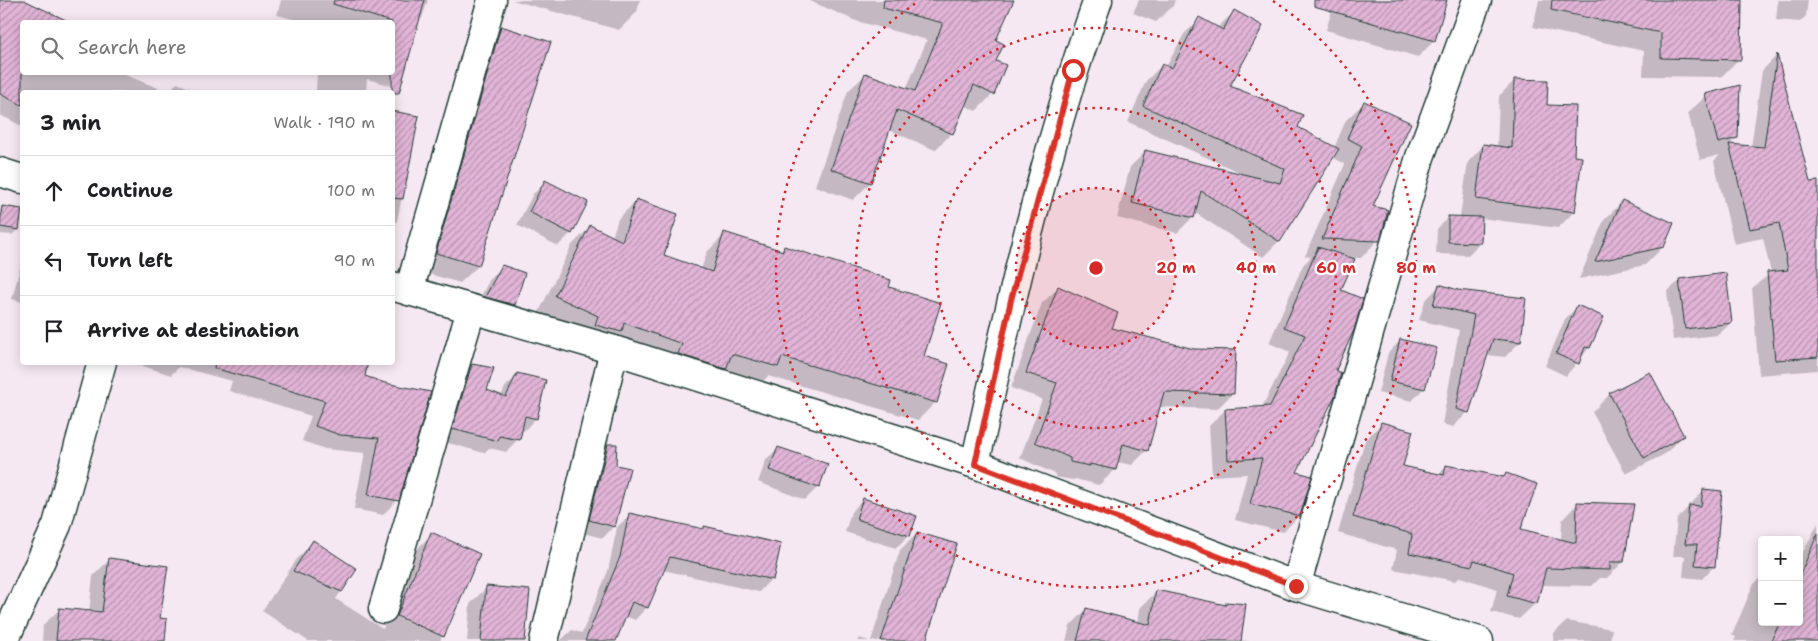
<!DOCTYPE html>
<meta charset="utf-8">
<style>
body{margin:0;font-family:"Shantell Sans",sans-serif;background:#f2f2f2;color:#202124}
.controls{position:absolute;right:15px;bottom:15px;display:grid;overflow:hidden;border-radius:5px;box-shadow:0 2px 12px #0003}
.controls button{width:45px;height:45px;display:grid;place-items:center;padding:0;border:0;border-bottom:1px solid #e0e0e0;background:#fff;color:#202124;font:25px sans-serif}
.stop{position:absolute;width:15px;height:15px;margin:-11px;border:4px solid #d93025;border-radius:50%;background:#fff}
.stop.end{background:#d93025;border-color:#fff;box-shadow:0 1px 5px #0008}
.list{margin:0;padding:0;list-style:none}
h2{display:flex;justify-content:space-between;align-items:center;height:65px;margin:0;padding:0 20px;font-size:21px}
h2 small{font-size:16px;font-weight:400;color:#757577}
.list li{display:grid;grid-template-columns:32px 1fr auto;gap:15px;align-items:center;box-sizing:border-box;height:70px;padding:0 20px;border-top:1px solid #e0e0e0}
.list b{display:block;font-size:19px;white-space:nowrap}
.list em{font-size:16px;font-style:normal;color:#757577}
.icon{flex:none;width:28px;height:28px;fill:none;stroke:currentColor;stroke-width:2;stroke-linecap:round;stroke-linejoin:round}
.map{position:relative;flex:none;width:1818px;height:641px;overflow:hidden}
.search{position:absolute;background:#fff;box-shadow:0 2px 12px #0003;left:20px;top:20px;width:375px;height:55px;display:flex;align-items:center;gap:12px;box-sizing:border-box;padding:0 18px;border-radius:5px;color:#757577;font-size:19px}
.panel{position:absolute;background:#fff;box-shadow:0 2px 12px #0003;left:20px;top:90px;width:375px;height:275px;border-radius:5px}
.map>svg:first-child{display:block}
</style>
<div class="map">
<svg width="1818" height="641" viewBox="0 0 1818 641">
<defs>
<pattern id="building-hatch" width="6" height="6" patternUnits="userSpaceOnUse" patternTransform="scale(1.25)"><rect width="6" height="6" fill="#e2b4d7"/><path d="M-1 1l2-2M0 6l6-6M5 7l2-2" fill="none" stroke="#b794af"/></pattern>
</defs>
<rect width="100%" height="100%" fill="#f6e8f3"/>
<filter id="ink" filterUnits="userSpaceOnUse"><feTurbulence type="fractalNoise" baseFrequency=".02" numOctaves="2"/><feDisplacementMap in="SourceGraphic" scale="10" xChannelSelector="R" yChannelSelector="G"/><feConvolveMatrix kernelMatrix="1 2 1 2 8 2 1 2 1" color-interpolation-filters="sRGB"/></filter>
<g filter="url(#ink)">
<!-- shadow -->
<g fill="#0003">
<path d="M0 0H21L64 21 63 22H22V72H118L168 92 177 83 199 92H22V126L0 115Z"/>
<path d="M281 0H428L422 18 417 23 404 70 389 85 367 79 366 92H316L317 72H392V22H304L277 15Z"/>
<path d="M512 0H640L637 12 619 30Z"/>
<path d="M808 0H1013L994 41 993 94 976 111 964 105 952 133 935 150 889 130 870 183 853 200 815 186 848 91 865 75 906 89 927 40 856 21Z"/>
<path d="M1139 0H1175L1173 6 1156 22 1133 13Z"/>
<path d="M1335 0H1446L1434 41 1418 57 1326 30Z"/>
<path d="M1539 0H1741L1739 59 1721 77 1643 76 1644 51 1533 27Z"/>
<path d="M1778 0H1808L1806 16 1800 22 1776 20Z"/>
<path d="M1234 12 1228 87 1334 148 1346 120 1364 103 1371 207 1378 240 1361 258H1354L1340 291 1335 371 1295 473 1310 476 1299 516 1283 532 1235 520 1247 474 1212 476 1209 426 1225 410 1262 407 1290 352 1269 343 1303 265 1311 257 1305 256 1345 164 1332 157 1279 241 1263 257 1194 212 1193 217 1177 233 1117 218 1130 167 1145 152 1250 177 1128 122 1146 81 1162 65 1166 67 1184 34 1200 19 1217 28Z"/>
<path d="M501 27 478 266 460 283 419 271 483 45Z"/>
<path d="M1776 56 1810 184 1818 182V370L1759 375 1752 288 1771 273 1763 238 1734 244 1714 161 1720 155 1700 160 1688 113 1706 96 1737 137 1729 146 1751 147 1762 71Z"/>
<path d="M1515 80 1546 106 1572 157 1574 212 1558 228 1480 218V243L1468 255 1436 254 1437 229 1449 217H1460L1468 162 1483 146 1497 148 1499 96Z"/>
<path d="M392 112 418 117 397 221 392 226Z"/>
<path d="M546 182 571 233 558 246 517 225 533 194Z"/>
<path d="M636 201 663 256 701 269 707 252 725 234 781 252 784 248 887 287 922 357 936 402 918 420 768 376 759 385 538 314 572 245 590 227 612 237 618 219Z"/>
<path d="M1622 202 1663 247 1645 265 1579 279 1604 220Z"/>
<path d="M2 207 18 229 12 235 0 234V210Z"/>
<path d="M22 260V302L12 299Z"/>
<path d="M502 267 513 304 501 317 474 309 490 279Z"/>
<path d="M1680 280 1731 323 1718 335 1673 340 1667 292Z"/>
<path d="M1439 286 1457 291 1525 299 1520 342 1505 357 1487 355 1468 412 1453 427 1442 424 1459 330 1419 320 1425 301Z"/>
<path d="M1058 288 1110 328 1233 393 1217 409 1159 407 1147 450 1132 465 1117 462 1115 470 1099 485 1075 479 1073 480 1055 477V474L1020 458 1042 399 1011 388 1042 303Z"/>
<path d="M1577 307 1589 348 1566 376 1545 366 1565 319Z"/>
<path d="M1400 341 1424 388 1412 401 1378 393 1388 353Z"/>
<path d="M130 362H329L363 376 397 500 383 515 354 509 365 453 325 449 302 441 311 416 229 391 232 381 179 367 171 375Z"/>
<path d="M472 365 486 390 501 397 505 387 518 375 536 418 524 431 521 430 518 439 506 452 489 448 484 453 441 441 459 377Z"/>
<path d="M1610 394 1683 436 1665 454 1626 474 1592 412Z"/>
<path d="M1381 424 1401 467 1438 475 1447 466 1502 478 1506 474 1520 529 1561 540 1562 520 1578 503 1623 562 1607 578H1600L1592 586 1540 585 1536 603 1519 619 1491 612 1497 589 1460 577 1455 581 1393 569 1397 550 1338 533 1365 440Z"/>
<path d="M608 445 614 526 603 538 578 532 596 457Z"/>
<path d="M778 448 818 487 805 500 758 482 766 460Z"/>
<path d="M1703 491 1714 566 1702 579 1683 577 1685 556H1673L1677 519Z"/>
<path d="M863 500 915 516 908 536 896 548 845 532 851 512Z"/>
<path d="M630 515 702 530 705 528 771 579 759 592 663 570 647 607 635 620 625 616 614 641H560L572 630 582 633 608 571 617 527Z"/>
<path d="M1818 523V641H1734L1736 637 1732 635 1753 585 1762 576V622H1799V560Z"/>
<path d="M917 533 925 641H871L900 550Z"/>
<path d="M432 534 478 554 440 641H308L262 611 297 559 313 542 356 570 336 599 383 629 415 551Z"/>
<path d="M110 559 159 619 164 641H42L43 625 60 609 89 612 93 576Z"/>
<path d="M487 587 524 641H467L470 604Z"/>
<path d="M1156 592 1224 606 1226 604 1240 640 1250 641H1066L1070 626 1086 610 1138 623 1140 608Z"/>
<path d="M1567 621 1612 629 1610 641H1553L1554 633Z"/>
<path d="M860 638 869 641H857Z"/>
</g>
<!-- building -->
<g fill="url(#building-hatch)" stroke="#1f3d34">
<path d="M0 0H24L70 22H22V105L0 94Z"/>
<path d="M334 0H425L399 93H392V22L333 4Z"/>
<path d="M884 0H1014L996 40 1004 44 996 61 1006 65 994 95 974 85 953 134 897 110 871 183 831 169 865 73 915 91 943 23 883 8Z"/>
<path d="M1314 0H1447L1435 41 1314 6Z"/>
<path d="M1552 0H1742L1741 60 1661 58V33L1551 10Z"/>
<path d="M1234 10 1263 26 1230 86 1303 115 1298 127 1339 149 1280 242 1201 191 1194 218 1132 203 1145 150 1280 183 1285 169 1143 106 1162 64 1172 68 1199 17 1223 30Z"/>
<path d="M501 26 551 42 479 266 436 253Z"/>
<path d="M1777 54 1810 182 1818 181V357L1775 360 1767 272 1788 270 1779 223 1750 229 1729 144 1764 147Z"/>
<path d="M1514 79 1548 80 1547 105 1576 106 1574 156 1582 157 1575 212 1476 199 1483 144 1512 148Z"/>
<path d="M1740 85 1738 138 1718 143 1705 94Z"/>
<path d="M1364 101 1411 123 1373 206 1388 210 1380 241 1322 239 1362 146 1347 138Z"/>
<path d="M392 111 419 116 403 199 392 198Z"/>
<path d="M545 180 588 202 572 234 529 212Z"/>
<path d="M636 199 678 214 664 255 712 272 724 232 783 251 784 246 891 280 889 287 941 303 924 356 949 364 937 403 782 357 778 367 732 354 726 369 678 354 682 344 624 323 622 332 595 325 598 316 555 296 590 225 622 241Z"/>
<path d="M1622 200 1674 223 1664 247 1595 262Z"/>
<path d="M2 206 22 209 19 230 0 227Z"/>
<path d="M1448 216 1482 217 1481 243 1448 242Z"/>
<path d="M1318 247 1355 259 1341 290 1363 299 1354 330 1336 370 1341 373 1335 396 1297 472 1312 476 1300 516 1250 504 1262 458 1228 460 1225 409 1270 406 1305 335 1284 327Z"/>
<path d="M502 265 525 273 515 305 485 297Z"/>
<path d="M1726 273 1732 323 1685 329 1679 279Z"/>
<path d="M1439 284 1458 290 1526 298 1521 342 1493 339 1469 413 1456 409 1474 315 1433 305Z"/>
<path d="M1058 286 1118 313 1112 328 1194 349 1236 350 1234 394 1164 392 1148 451 1123 444 1116 470 1090 464V466L1070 462V458L1035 442 1057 383 1026 373Z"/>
<path d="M1577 305 1604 317 1590 348 1585 347 1579 364 1556 354Z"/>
<path d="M1400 339 1437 348 1425 389 1390 381Z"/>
<path d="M215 362H368L365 376 385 383 431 392 399 501 368 495 379 438 340 435 315 426 325 401 214 368Z"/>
<path d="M472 364 494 368 487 390 506 397 517 373 546 380 537 419 525 416 520 440 499 436 498 441 452 429Z"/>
<path d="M1650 372 1684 436 1644 458 1609 393Z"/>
<path d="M1381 422 1413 431 1403 466 1444 475 1446 465 1504 477 1506 473 1537 484 1521 529 1576 543 1577 502 1634 504 1624 562H1610V570L1546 568 1537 604 1507 596 1513 573 1474 560 1472 566 1409 553 1412 534 1353 517Z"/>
<path d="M608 444H617L616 465 630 468 615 527 589 520Z"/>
<path d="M778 447 828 464 819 488 769 470Z"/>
<path d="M1703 489 1722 491 1715 567 1695 565 1697 544H1685L1689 505 1701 506Z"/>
<path d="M863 498 917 516 910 536 856 519Z"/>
<path d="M629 513 704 529V526L781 544 773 580 670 557 648 608 632 602 616 641H585L620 557Z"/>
<path d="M431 532 480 554 444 637 397 616Z"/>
<path d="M917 532 957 544 926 641H881Z"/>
<path d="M1818 533V641H1771L1780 622H1799V577Z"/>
<path d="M313 540 357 569 342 592 293 571Z"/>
<path d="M109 558 168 566 160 618 167 619 165 641H56L59 608 102 612Z"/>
<path d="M486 586 530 590 525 641H481Z"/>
<path d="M1156 590 1226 605V602L1246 604 1241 641H1077L1086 608 1150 625Z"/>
</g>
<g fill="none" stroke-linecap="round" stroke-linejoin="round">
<!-- minor casing -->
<g stroke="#1f3d34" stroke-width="31">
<g id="minor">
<path d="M0 172 22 179"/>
<path d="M392 286 614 350 975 464 1296 586 1479 641"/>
<path d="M409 291 492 0"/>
<path d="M975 464C1009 308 1044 151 1098 0"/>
<path d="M1296 586 1420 157 1477 0"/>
<path d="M383 609 471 310"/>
<path d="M4 641 57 525 102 362"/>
<path d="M544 641 614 350"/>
</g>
</g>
<!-- minor -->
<use href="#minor" stroke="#fff" stroke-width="28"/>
</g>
</g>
<g fill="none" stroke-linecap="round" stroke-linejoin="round" filter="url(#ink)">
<!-- route -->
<path stroke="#d93025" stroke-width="6" d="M1073 70 1011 300 975 464 1296 586"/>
</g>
<!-- distance rings -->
<circle cx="1096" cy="268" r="80" fill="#d62828" fill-opacity=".12"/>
<g fill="none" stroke="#d62828" stroke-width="2.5" stroke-dasharray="2.5 5">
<circle cx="1096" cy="268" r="80"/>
<circle cx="1096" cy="268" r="160"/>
<circle cx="1096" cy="268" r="240"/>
<path d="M1273 1A320 320 0 1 1 919 1"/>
</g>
<circle cx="1096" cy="268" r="8" fill="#d62828" stroke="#fff" stroke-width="2.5"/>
<g font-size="15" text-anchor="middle" font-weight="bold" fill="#d62828" stroke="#fff" stroke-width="4.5" stroke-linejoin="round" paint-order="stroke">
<text x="1176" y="273">20 m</text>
<text x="1256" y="273">40 m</text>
<text x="1336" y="273">60 m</text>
<text x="1416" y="273">80 m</text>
</g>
</svg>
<div class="controls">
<button>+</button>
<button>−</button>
</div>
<div class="stop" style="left:1073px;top:70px"></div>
<div class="stop end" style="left:1296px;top:586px"></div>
<div class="search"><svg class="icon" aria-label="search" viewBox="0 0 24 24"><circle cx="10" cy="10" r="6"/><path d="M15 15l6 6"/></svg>Search here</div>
<section class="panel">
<h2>3 min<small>Walk · 190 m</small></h2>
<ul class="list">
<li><svg class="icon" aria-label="ahead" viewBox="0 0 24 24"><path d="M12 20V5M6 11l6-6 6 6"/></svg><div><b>Continue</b></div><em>100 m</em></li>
<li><svg class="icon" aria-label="left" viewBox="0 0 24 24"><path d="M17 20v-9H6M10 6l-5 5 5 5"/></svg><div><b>Turn left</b></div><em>90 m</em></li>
<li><svg class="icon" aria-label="arrive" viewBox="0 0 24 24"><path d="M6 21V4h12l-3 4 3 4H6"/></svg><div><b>Arrive at destination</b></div></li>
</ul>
</section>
</div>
